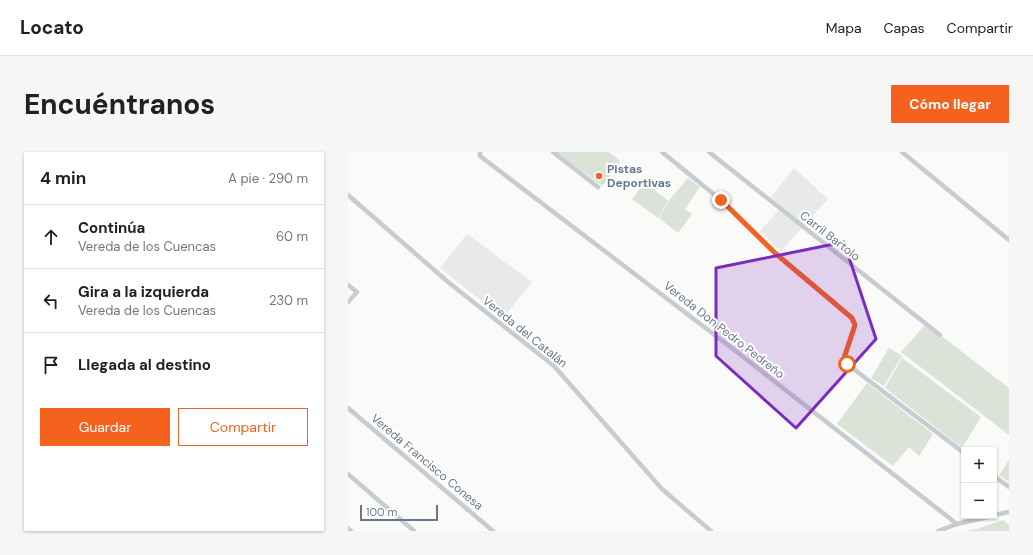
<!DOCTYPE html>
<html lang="es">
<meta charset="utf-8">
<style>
body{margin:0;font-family:"DM Sans",sans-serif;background:#f6f6f6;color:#202124}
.controls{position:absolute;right:12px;bottom:12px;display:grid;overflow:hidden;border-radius:0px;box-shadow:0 1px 3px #0004}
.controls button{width:36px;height:36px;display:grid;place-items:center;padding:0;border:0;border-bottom:1px solid #e0e0e0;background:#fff;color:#202124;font:20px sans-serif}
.scale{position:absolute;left:12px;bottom:10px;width:78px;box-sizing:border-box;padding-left:4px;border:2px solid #66788c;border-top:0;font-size:11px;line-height:14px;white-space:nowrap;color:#66788c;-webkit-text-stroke:3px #fff;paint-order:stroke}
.stop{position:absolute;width:12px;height:12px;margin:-9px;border:3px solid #f5621d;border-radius:50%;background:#fff}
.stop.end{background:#f5621d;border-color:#fff;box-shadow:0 1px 4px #0008}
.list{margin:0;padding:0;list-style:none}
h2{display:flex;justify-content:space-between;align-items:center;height:52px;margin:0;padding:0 16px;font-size:17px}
h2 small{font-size:13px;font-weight:400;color:#757577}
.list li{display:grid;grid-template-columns:26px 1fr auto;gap:12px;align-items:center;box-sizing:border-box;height:64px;padding:0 16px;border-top:1px solid #e0e0e0}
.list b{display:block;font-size:15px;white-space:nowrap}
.list p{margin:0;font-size:13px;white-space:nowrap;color:#757577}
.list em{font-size:13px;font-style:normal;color:#757577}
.actions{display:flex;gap:8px;padding:12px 16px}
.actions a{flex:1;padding:9px 0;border:1px solid #f5621d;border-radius:0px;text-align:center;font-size:14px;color:#f5621d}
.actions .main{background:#f5621d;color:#fff}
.icon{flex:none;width:22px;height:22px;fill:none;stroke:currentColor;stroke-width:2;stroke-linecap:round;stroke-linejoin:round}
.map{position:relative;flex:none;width:661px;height:379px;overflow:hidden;border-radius:0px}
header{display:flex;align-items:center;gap:24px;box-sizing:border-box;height:56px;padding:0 20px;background:#fff;border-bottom:1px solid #e0e0e0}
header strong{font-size:19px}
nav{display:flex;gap:22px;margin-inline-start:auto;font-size:14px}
.intro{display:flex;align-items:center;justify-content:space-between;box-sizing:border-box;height:96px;padding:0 24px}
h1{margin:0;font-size:28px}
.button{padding:10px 18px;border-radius:0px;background:#f5621d;color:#fff;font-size:14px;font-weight:700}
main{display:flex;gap:24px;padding:0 24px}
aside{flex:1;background:#fff;border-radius:0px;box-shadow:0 1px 3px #0004}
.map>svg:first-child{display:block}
</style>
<header>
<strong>Locato</strong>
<nav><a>Mapa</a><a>Capas</a><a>Compartir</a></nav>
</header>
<div class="intro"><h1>Encuéntranos</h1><a class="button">Cómo llegar</a></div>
<main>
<aside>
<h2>4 min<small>A pie · 290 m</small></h2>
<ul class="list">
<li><svg class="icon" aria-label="ahead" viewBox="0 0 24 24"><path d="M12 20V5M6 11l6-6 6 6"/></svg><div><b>Continúa</b><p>Vereda de los Cuencas</p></div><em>60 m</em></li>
<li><svg class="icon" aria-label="left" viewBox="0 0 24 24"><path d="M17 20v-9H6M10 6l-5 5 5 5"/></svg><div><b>Gira a la izquierda</b><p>Vereda de los Cuencas</p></div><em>230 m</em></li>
<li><svg class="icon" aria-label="arrive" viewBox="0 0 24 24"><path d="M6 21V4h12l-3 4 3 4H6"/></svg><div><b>Llegada al destino</b></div></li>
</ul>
<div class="actions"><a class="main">Guardar</a><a>Compartir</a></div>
</aside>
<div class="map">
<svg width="661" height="379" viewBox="0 0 661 379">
<rect width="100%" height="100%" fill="#fafaf8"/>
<!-- built -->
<g fill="#e8e9e9">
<path d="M446 16 480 47 433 99 412 79 434 55 423 45Z"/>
<path d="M119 82 184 130 155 166 92 116Z"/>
</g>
<!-- green -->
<g fill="#dbe3d8">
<path d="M208 0H261L272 9 254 34Z"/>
<path d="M340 26 352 35 337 57 344 62 330 81 311 66 322 47Z"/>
<path d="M297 30 320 49 310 66 284 47Z"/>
<path d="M578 172 661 236V283L553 200Z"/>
<path d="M541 196 554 204 536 234 523 226Z"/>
<path d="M554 206 633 265 614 296 537 236Z"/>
<path d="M519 231 585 282 571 304 561 295 545 314 489 272Z"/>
<path d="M661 308V330L651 323Z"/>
<path d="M655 368 661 373V379H615L629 377Z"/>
</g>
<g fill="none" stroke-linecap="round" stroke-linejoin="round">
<!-- path -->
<path stroke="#c3c5c8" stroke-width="1" stroke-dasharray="2 2" stroke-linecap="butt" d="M255 32 270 12H272"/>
<!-- minor -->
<g stroke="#c8cbd0" stroke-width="4.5">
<path d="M132 0V4L385 197 609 372"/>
<path d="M205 0 250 35"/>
<path d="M314 0 373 48 427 101 504 166 507 173 496 206 499 212 616 301"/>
<path d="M361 0 592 183"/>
<path d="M554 0 661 88"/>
<path d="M0 43 100 130 206 214 314 337 363 379"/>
<path d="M0 133 9 140 0 150"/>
<path d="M0 256 145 379"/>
<path d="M0 322 66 379"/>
<path d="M646 324 661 335"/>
<path d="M646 363 661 360"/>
<path d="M0 376 3 379"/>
<path d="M590 379 609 372 644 364"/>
</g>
</g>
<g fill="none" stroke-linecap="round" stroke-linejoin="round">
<!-- route -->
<path stroke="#f5621d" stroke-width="5" d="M373 48 427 101 504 166 507 173 496 206 499 212"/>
</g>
<!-- marked area -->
<path fill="#7b2cbf" fill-opacity="0.2" stroke="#7b2cbf" stroke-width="3" stroke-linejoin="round" d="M496 90 528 187 448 276 368 204V116Z"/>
<!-- markers -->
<circle fill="#f5621d" stroke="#fff" stroke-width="1.5" cx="251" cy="24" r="4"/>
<g text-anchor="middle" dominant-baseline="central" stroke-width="4" stroke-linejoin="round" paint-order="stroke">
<!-- poi labels -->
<g font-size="12" font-weight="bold" fill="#66788c" stroke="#fff" text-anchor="start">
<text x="259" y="17">Pistas<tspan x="259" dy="14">Deportivas</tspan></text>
</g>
<!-- street labels -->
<g font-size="12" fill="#66788c" stroke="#fff">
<text transform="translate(482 84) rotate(38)">Carril Bartolo</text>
<text transform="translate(376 178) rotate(38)">Vereda Don Pedro Pedreño</text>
<text transform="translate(177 180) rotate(39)">Vereda del Catalán</text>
<text transform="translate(79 310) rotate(40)">Vereda Francisco Conesa</text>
</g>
</g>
</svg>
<div class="controls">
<button>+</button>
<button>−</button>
</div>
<div class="scale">100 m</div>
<div class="stop" style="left:499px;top:212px"></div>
<div class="stop end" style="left:373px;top:48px"></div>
</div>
</main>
